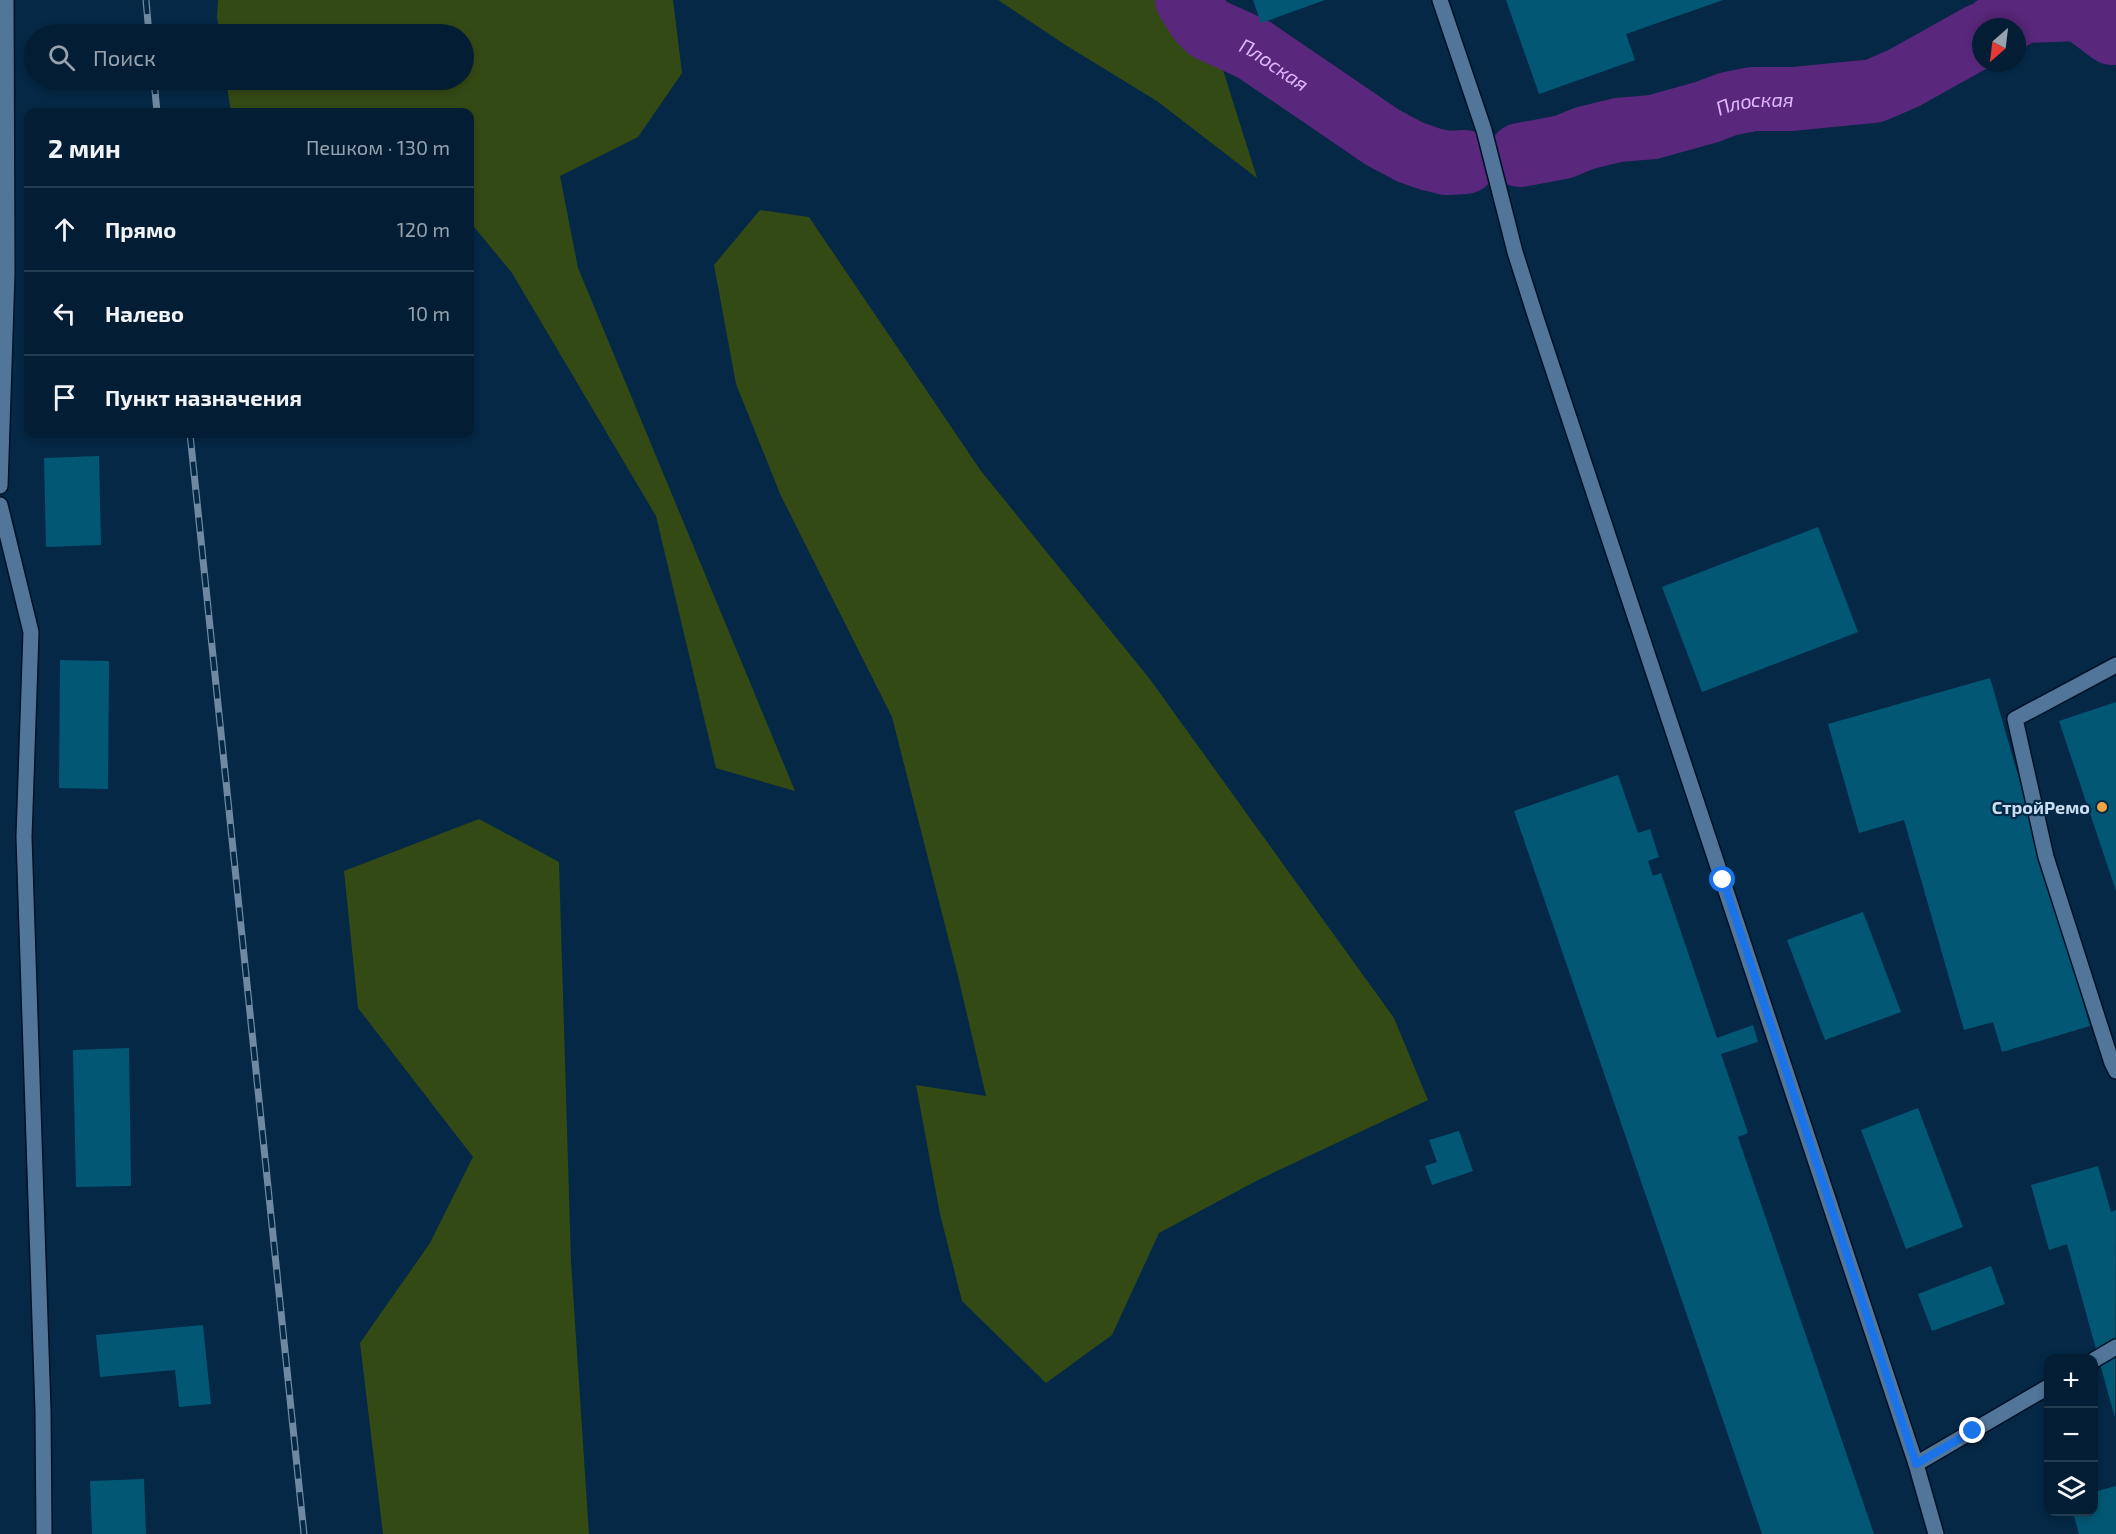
<!DOCTYPE html>
<html lang="ru">
<meta charset="utf-8">
<style>
body{margin:0;font-family:"Exo 2",sans-serif;background:#0d273c;color:#f1f3f6}
.controls{position:absolute;right:18px;bottom:18px;display:grid;overflow:hidden;border-radius:12px;box-shadow:0 3px 9px #0003}
.controls button{width:54px;height:54px;display:grid;place-items:center;padding:0;border:0;border-bottom:2px solid #243c4f;background:#031e34;color:#f1f3f6;font:30px sans-serif}
.compass{position:absolute;left:1972px;top:18px;width:54px;height:54px;border-radius:50%;background:#031e34;box-shadow:0 3px 9px #0003;rotate:208deg}
.stop{position:absolute;width:18px;height:18px;margin:-14px;border:4px solid #1a73e8;border-radius:50%;background:#fff}
.stop.end{background:#1a73e8;border-color:#fff;box-shadow:0 2px 6px #0008}
.list{margin:0;padding:0;list-style:none}
h2{display:flex;justify-content:space-between;align-items:center;height:78px;margin:0;padding:0 24px;font-size:26px}
h2 small{font-size:20px;font-weight:400;color:#97a2ac}
.list li{display:grid;grid-template-columns:39px 1fr auto;gap:18px;align-items:center;box-sizing:border-box;height:84px;padding:0 24px;border-top:2px solid #243c4f}
.list b{display:block;font-size:22px;white-space:nowrap}
.list em{font-size:20px;font-style:normal;color:#97a2ac}
.icon{flex:none;width:33px;height:33px;fill:none;stroke:currentColor;stroke-width:2;stroke-linecap:round;stroke-linejoin:round}
.map{position:relative;flex:none;width:2116px;height:1534px;overflow:hidden}
.search{position:absolute;background:#031e34;box-shadow:0 3px 9px #0003;left:24px;top:24px;width:450px;height:66px;display:flex;align-items:center;gap:15px;box-sizing:border-box;padding:0 21px;border-radius:33px;color:#97a2ac;font-size:22px}
.panel{position:absolute;background:#031e34;box-shadow:0 3px 9px #0003;left:24px;top:108px;width:450px;height:330px;border-radius:12px}
.map>svg:first-child{display:block}
</style>
<div class="map">
<svg width="2116" height="1534" viewBox="0 0 2116 1534">
<rect width="100%" height="100%" fill="#042846"/>
<!-- green -->
<g fill="#344a15">
<path d="M218 0H673L682 73 638 137 560 176 578 268 795 791 716 768 656 516 512 273 470 222V112H231L226 80H464V34H220L217 17Z"/>
<path d="M998 0H1201L1257 178 1157 101 1067 46Z"/>
<path d="M760 210 809 217 981 471 1149 678 1394 1018 1428 1100 1258 1180 1159 1233 1112 1335 1046 1383 962 1301 940 1214 916 1085 986 1096 958 976 892 717 781 496 736 384 714 265Z"/>
<path d="M479 819 559 862 571 1262 589 1534H383L360 1343 430 1243 473 1157 358 1008 344 871Z"/>
</g>
<g fill="none" stroke-linecap="round" stroke-linejoin="round">
<!-- river -->
<g stroke="#59277b" stroke-width="64">
<path id="s1" d="M1187 0 1199 19 1209 29 1253 49 1382 137 1410 152 1430 159 1446 163 1465 162"/>
<path d="M1995 27 2024 11 2080 9 2112 33"/>
<path id="s2" d="M1520 155 1563 147 1585 138 1618 130 1653 127 1707 112 1728 104 1753 99H1792L1874 91 1904 78 1981 35"/>
</g>
</g>
<!-- building -->
<g fill="#025874">
<path d="M1253 0H1325L1261 23Z"/>
<path d="M1506 0H1723L1626 34 1635 60 1539 94Z"/>
<path d="M99 456 101 545 46 547 44 458Z"/>
<path d="M1818 527 1858 632 1702 692 1662 587Z"/>
<path d="M60 660 109 661 108 789 59 788Z"/>
<path d="M1990 678 2090 1026 2002 1052 1993 1022 1964 1030 1904 820 1859 833 1828 724Z"/>
<path d="M2116 702V891L2059 721Z"/>
<path d="M1618 775 1638 833 1650 829 1659 857 1648 861 1653 876 1661 873 1717 1038 1753 1025 1758 1042 1721 1054 1748 1133 1738 1137 1874 1534H1762L1514 811Z"/>
<path d="M1863 912 1901 1012 1825 1040 1787 940Z"/>
<path d="M129 1048 131 1186 76 1187 73 1050Z"/>
<path d="M1918 1108 1963 1227 1906 1249 1861 1130Z"/>
<path d="M1459 1131 1473 1171 1432 1185 1425 1166 1437 1162 1429 1140Z"/>
<path d="M2098 1166 2111 1212 2116 1210 2115 1418 2067 1244 2049 1250 2031 1185Z"/>
<path d="M1991 1266 2005 1304 1932 1331 1918 1294Z"/>
<path d="M203 1325 211 1404 179 1407 175 1370 100 1377 96 1335Z"/>
<path d="M144 1479 146 1534H92L90 1481Z"/>
<path d="M2116 1486V1534H2079L2073 1512H2094V1492Z"/>
</g>
<g fill="none" stroke-linecap="round" stroke-linejoin="round">
<!-- lane casing -->
<g stroke="#001026" stroke-width="18">
<g id="lane">
<path d="M1440 0 1484 130 1515 252 1536 318 1916 1464"/>
<path d="M0 486 7 273 6 0"/>
<path d="M0 505 31 632 24 837 43 1411 44 1534"/>
<path d="M2116 665 2015 719 2046 857 2112 1063 2116 1071"/>
<path d="M2094 1360 2116 1347"/>
<path d="M1936 1534 1916 1464 2048 1387"/>
</g>
</g>
<!-- lane -->
<use href="#lane" stroke="#527699" stroke-width="15"/>
<!-- rail casing -->
<g stroke="#6e89a1" stroke-width="7">
<g id="rail">
<path d="M146 0 149 34"/>
<path d="M154 80 157 112"/>
<path d="M190 434 304 1534"/>
</g>
</g>
<!-- rail -->
<use href="#rail" stroke="#042846" stroke-width="4.5" stroke-dasharray="14" stroke-linecap="butt"/>
</g>
<g fill="none" stroke-linecap="round" stroke-linejoin="round">
<!-- route -->
<path stroke="#1a73e8" stroke-width="8" d="M1723 880 1916 1464 1973 1431"/>
</g>
<!-- markers -->
<circle fill="#f3a442" stroke="#042846" stroke-width="2" cx="2102" cy="807" r="6"/>
<g text-anchor="middle" dominant-baseline="central" stroke-width="4.5" stroke-linejoin="round" paint-order="stroke">
<!-- poi labels -->
<g font-size="18" font-weight="bold" fill="#cadef1" stroke="#042846" text-anchor="end">
<text x="2090" y="807">СтройРемо</text>
</g>
<!-- water labels -->
<g font-size="20" font-style="italic" fill="#ddb8fd" stroke="#042846">
<text stroke="none"><textPath href="#s1" startOffset="111">Плоская</textPath></text>
<text stroke="none"><textPath href="#s2" startOffset="242">Плоская</textPath></text>
</g>
</g>
</svg>
<div class="controls">
<button>+</button>
<button>−</button>
<button><svg class="icon" aria-label="layers" viewBox="0 0 24 24"><path d="M12 4l9 5-9 5-9-5zM3 14l9 5 9-5"/></svg></button>
</div>
<svg class="compass" viewBox="-18 -18 36 36"><path d="M0-13l5 13h-10z" fill="#e53935"/><path d="M0 13l5-13h-10z" fill="#97a2ac"/></svg>
<div class="stop" style="left:1723px;top:880px"></div>
<div class="stop end" style="left:1973px;top:1431px"></div>
<div class="search"><svg class="icon" aria-label="search" viewBox="0 0 24 24"><circle cx="10" cy="10" r="6"/><path d="M15 15l6 6"/></svg>Поиск</div>
<section class="panel">
<h2>2 мин<small>Пешком · 130 m</small></h2>
<ul class="list">
<li><svg class="icon" aria-label="ahead" viewBox="0 0 24 24"><path d="M12 20V5M6 11l6-6 6 6"/></svg><div><b>Прямо</b></div><em>120 m</em></li>
<li><svg class="icon" aria-label="left" viewBox="0 0 24 24"><path d="M17 20v-9H6M10 6l-5 5 5 5"/></svg><div><b>Налево</b></div><em>10 m</em></li>
<li><svg class="icon" aria-label="arrive" viewBox="0 0 24 24"><path d="M6 21V4h12l-3 4 3 4H6"/></svg><div><b>Пункт назначения</b></div></li>
</ul>
</section>
</div>
